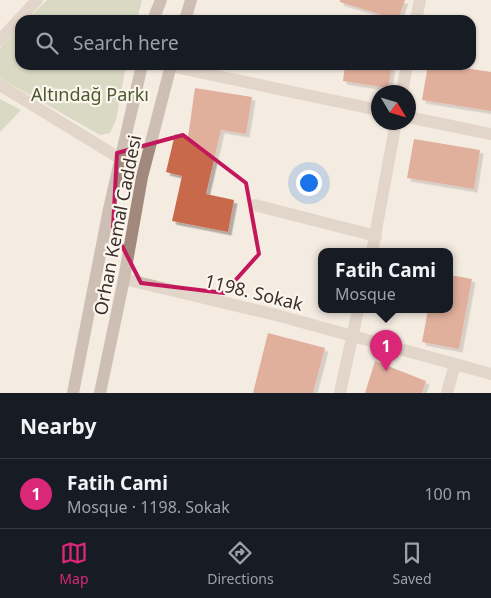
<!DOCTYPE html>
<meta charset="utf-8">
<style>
body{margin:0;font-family:"Noto Sans",sans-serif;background:#242831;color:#f1f3f6}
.compass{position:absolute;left:371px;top:85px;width:45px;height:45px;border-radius:50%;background:#171b24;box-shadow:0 1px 4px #0004;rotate:128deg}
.you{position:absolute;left:308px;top:182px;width:18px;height:18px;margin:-12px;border:4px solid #fff;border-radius:50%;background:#1a73e8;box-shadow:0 0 0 8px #1a73e833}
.badge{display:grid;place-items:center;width:32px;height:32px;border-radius:50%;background:#db2777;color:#fff;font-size:16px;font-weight:700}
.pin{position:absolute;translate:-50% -41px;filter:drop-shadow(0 1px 2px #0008)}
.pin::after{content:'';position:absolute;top:26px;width:18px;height:15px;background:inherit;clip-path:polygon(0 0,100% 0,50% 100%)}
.popup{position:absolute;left:318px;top:248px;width:135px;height:65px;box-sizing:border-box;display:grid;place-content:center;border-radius:10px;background:#171b24;filter:drop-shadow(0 1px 4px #0005);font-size:16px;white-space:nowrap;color:#9ea1a6}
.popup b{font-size:19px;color:#f1f3f6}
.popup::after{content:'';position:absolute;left:50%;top:100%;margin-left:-10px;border:10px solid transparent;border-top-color:#171b24}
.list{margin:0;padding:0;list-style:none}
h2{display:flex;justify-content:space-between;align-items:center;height:65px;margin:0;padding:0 20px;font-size:21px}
h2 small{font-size:16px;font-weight:400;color:#9ea1a6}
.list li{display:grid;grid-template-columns:32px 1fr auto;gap:15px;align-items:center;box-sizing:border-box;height:70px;padding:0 20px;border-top:1px solid #363941}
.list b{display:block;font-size:19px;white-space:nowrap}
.list p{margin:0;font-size:16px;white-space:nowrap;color:#9ea1a6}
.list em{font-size:16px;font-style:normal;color:#9ea1a6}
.icon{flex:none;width:28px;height:28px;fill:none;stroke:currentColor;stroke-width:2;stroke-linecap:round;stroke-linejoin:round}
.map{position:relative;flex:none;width:491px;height:393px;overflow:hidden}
.search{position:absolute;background:#171b24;box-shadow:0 1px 4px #0004;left:15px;right:15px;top:15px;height:55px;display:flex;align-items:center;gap:12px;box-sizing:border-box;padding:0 18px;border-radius:15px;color:#9ea1a6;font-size:19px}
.sheet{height:135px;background:#171b24}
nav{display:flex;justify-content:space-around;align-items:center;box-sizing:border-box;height:70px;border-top:1px solid #363941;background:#171b24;font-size:14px;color:#9ea1a6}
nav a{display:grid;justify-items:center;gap:2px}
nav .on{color:#db2777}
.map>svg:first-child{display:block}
</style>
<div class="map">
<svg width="491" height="393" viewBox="0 0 491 393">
<defs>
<filter id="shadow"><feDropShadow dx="3.5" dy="3.5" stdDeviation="0" flood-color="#0004"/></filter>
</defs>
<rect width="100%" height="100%" fill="#f4ebe1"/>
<!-- green -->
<g fill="#b8c4a0">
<path d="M47 0H142L137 20H27Z"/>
<path d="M20 28V65H126L116 120 110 133 100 135 0 78V48Z"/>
<path d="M0 99 21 110 0 132Z"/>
</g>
<!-- building -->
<g fill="#c8694b" filter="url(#shadow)">
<path d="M340 0H405L398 20 340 2Z"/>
<path d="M345 65H392L388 88 343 81Z"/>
<path d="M428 65H445L491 72V111L422 100Z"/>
<path d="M195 88 252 97 246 134 221 130 206 194 234 200 228 232 172 221 182 176 166 172 175 134 188 137Z"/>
<path d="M414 139 480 150 474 189 407 178Z"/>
<path d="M450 275 472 279 459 349 422 342 428 310H450Z"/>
<path d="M268 333 325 348 313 393H253Z"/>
<path d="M375 361 426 381 422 393H365Z"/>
</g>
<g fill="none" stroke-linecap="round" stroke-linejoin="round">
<!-- minor -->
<g stroke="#cdbbac" stroke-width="12">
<path d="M416 20 420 0"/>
<path d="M170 66 378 110"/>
<path d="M402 92 407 65"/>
<path d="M408 117 491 134"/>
<path d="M255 205 376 236"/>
<path d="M372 252 396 122"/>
<path d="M124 279 276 315 491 374"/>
<path d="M340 393 358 310"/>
<path d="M447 393 455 364"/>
</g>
<!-- tertiary -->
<g stroke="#cdbbac" stroke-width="12">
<path d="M0 40 37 0"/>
<path d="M0 85 121 159"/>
</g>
<!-- secondary -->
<g stroke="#a18a7d" stroke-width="12">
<path d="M153 20 161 0"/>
<path d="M185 20 191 0"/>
<path d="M73 393 109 209 142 65"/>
<path d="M100 393 124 279 142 177 171 65"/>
</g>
</g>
<!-- marked area -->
<path d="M0 0H491V393H0ZM183 135 246 183 259 254 224 293 141 283 113 228 117 153Z" fill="#f4ebe1" fill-opacity=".55" fill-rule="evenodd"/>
<path fill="none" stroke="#c2185b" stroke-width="4" stroke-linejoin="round" d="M183 135 246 183 259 254 224 293 141 283 113 228 117 153Z"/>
<g text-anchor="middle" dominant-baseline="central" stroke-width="4.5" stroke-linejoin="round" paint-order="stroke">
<!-- park labels -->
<g font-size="18" fill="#4a5a2e" stroke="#fbf5ee">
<text x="90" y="94">Altındağ Parkı</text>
</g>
<!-- street labels -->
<g font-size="18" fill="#3b302b" stroke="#fbf5ee">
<text transform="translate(117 225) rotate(-79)">Orhan Kemal Caddesi</text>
<text transform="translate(254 292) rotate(14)">1198. Sokak</text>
</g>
</g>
</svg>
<svg class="compass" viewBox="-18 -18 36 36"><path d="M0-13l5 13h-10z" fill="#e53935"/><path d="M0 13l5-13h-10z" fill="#9ea1a6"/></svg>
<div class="you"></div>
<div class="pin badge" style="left:386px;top:371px">1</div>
<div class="popup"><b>Fatih Cami</b>Mosque</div>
<div class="search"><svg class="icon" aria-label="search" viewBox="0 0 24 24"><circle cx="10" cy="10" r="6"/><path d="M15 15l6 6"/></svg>Search here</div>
</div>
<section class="sheet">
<h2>Nearby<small></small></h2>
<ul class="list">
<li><span class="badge">1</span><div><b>Fatih Cami</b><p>Mosque · 1198. Sokak</p></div><em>100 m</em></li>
</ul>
</section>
<nav>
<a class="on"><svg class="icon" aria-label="map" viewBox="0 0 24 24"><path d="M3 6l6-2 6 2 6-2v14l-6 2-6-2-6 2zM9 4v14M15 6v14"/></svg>Map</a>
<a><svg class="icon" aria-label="directions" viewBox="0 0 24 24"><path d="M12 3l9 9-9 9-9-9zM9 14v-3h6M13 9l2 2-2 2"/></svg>Directions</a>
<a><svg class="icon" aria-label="saved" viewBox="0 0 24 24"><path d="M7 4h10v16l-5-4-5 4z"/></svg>Saved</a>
</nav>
